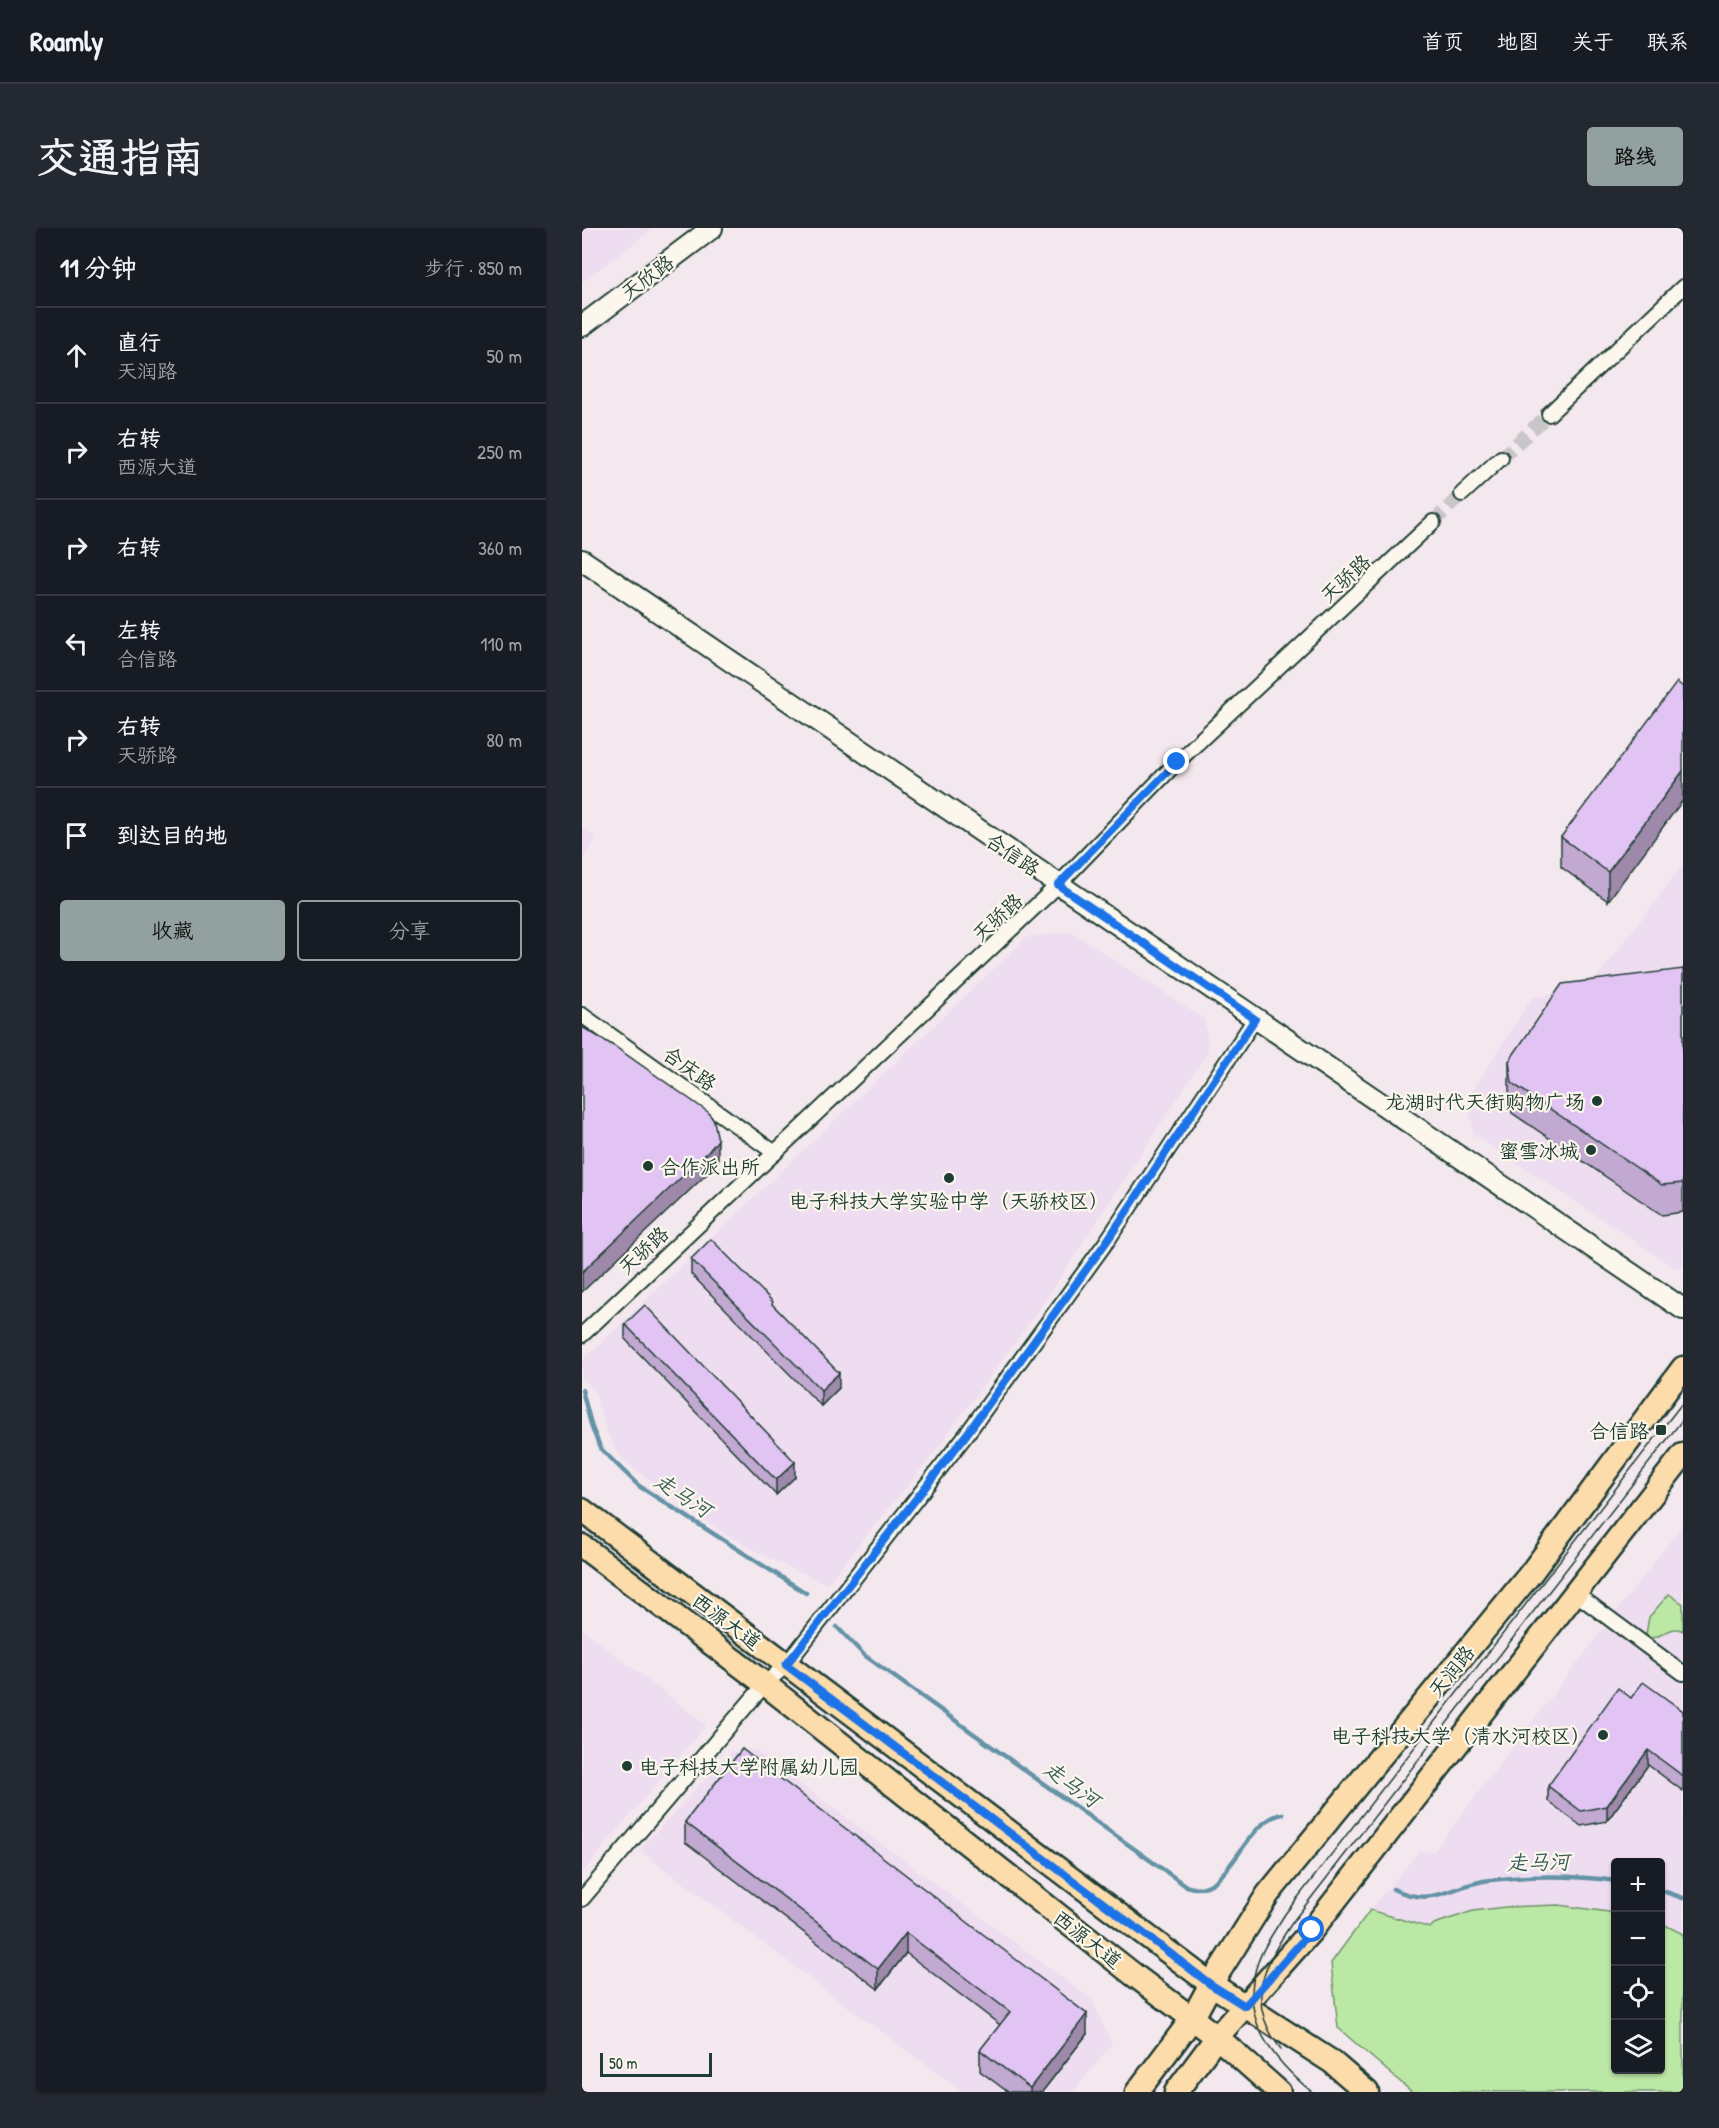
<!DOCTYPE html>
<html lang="zh">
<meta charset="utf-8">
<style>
body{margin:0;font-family:"Patrick Hand","LXGW WenKai TC",sans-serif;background:#242831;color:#f1f3f6}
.controls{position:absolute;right:18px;bottom:18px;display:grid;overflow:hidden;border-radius:6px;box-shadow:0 2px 4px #0004}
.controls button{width:54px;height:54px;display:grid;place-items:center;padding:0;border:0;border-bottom:2px solid #363941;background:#171b24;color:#f1f3f6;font:30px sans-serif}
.scale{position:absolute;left:18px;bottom:15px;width:112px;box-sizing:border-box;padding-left:6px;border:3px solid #1f3d34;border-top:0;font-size:16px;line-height:21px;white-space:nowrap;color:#1f3d34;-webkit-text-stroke:4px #fbf7ec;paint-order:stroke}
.stop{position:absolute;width:18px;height:18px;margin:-14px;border:4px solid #1a73e8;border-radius:50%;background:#fff}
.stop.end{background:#1a73e8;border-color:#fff;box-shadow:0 2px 6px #0008}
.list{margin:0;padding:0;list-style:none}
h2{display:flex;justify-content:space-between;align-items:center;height:78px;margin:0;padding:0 24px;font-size:26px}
h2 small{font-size:20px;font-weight:400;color:#9ea1a6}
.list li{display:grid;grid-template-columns:39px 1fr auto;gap:18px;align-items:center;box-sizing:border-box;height:96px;padding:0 24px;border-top:2px solid #363941}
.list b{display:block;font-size:22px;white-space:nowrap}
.list p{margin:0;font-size:20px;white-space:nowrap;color:#9ea1a6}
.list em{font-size:20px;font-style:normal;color:#9ea1a6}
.actions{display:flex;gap:12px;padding:18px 24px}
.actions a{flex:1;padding:14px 0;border:2px solid #92a19f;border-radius:6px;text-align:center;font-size:21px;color:#92a19f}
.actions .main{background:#92a19f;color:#111}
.icon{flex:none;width:33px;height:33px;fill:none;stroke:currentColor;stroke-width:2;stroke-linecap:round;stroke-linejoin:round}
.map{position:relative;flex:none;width:1101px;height:1864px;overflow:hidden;border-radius:6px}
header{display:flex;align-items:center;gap:36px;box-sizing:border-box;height:84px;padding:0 30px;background:#171b24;border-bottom:2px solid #363941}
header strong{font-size:28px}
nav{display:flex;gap:33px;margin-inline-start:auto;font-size:21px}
.intro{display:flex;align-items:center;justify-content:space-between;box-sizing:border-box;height:144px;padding:0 36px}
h1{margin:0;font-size:42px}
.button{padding:15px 27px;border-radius:6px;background:#92a19f;color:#111;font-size:21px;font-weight:700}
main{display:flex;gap:36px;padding:0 36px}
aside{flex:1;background:#171b24;border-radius:6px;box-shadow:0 2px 4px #0004}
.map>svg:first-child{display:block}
</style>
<header>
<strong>Roamly</strong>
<nav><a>首页</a><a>地图</a><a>关于</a><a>联系</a></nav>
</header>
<div class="intro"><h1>交通指南</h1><a class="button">路线</a></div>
<main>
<aside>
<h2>11 分钟<small>步行 · 850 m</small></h2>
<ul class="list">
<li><svg class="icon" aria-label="ahead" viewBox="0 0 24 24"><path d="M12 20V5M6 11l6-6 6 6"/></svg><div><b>直行</b><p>天润路</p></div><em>50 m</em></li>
<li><svg class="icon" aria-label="right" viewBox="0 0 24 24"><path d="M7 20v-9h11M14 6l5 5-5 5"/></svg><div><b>右转</b><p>西源大道</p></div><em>250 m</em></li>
<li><svg class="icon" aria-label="right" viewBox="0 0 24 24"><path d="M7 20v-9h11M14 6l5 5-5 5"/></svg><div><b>右转</b></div><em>360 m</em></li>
<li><svg class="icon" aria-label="left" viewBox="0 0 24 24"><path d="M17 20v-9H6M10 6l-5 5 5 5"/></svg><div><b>左转</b><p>合信路</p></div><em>110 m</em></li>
<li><svg class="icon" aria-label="right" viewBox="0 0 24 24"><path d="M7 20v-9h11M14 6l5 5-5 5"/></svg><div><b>右转</b><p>天骄路</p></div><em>80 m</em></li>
<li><svg class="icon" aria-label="arrive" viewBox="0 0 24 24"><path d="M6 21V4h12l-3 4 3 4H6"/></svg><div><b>到达目的地</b></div></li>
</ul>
<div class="actions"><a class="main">收藏</a><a>分享</a></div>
</aside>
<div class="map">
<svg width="1101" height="1864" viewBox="0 0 1101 1864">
<rect width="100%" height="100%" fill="#f3e8ee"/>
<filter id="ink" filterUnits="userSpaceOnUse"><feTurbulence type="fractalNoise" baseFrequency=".0167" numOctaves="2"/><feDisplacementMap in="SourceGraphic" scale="12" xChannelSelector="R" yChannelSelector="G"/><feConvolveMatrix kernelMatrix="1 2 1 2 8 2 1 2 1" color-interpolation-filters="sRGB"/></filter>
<g filter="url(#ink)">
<!-- built -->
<g fill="#eeddf0">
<path d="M0 0H72L0 54Z"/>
<path d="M0 600 15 610 0 631Z"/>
<path d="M1101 637V1038L1093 1040 891 906 886 870 950 769 1005 762Z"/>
<path d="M490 704 622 791 627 822 459 1079 350 1228 245 1356 193 1333 141 1305 43 1234 33 1222 23 1199 13 1164 0 1150V1133L445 709Z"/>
<path d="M1101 1296V1706L1079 1695 1078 1634H1034L1033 1685 977 1677 848 1700 788 1682 838 1622 851 1624Z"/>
<path d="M0 1401 124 1497 0 1645Z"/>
<path d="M173 1522 510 1772 530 1816 491 1864H380L57 1622 150 1523Z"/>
</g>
<!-- green -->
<g fill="#bce8a5" stroke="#6e926c" stroke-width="1.5">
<path d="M1087 1366 1101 1376V1403C1090 1396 1081 1409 1069 1410L1064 1406 1067 1389Z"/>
<path d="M977 1677 1033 1685 1034 1842H1078L1079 1695 1101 1706V1864H830L756 1800 749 1735 788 1682 848 1700 852 1696 891 1683 923 1679Z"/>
</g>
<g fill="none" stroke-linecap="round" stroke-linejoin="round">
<!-- stream -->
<g stroke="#6593a6" stroke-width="4.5">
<path d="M0 1162 10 1200 19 1221 57 1258 224 1365"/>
<path d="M255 1399 282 1427 604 1658C647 1674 660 1592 701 1586"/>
<path d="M811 1661C854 1681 869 1656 909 1652 951 1647 992 1647 1034 1653"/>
<path d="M1078 1662 1101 1670"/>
</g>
<!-- street-tunnel -->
<g stroke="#c9c6c9" stroke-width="14" stroke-dasharray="14 7" stroke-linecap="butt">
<path d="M919 230 967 186"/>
<path d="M851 294 880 266"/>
</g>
<!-- street casing -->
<g stroke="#1f3d34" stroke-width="18">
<g id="street">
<path d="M967 186 1101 59"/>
<path d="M880 266 919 230"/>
<path d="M0 787 193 925"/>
<path d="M0 1107 476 657 595 534 851 294"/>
<path d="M993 1365 1101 1445"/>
<path d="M0 1671 142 1504 183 1456 204 1437 384 1207 525 1013 673 791"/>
</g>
</g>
<!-- secondary casing -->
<g stroke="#1f3d34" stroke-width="24">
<g id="secondary">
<path d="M0 98 130 0"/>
<path d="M0 332 1101 1081"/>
</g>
</g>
<!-- primary casing -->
<g stroke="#1f3d34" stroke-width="27">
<g id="primary">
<path d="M0 1282 577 1717 629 1756 750 1834 785 1864"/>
<path d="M0 1318 183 1456 552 1747 635 1809 697 1864"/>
<path d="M555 1864 610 1791 629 1756 686 1666 949 1345 1101 1140"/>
<path d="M594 1864 635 1809 730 1702 1101 1227"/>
</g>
</g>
<!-- street -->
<use href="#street" stroke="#fbf7ec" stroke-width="14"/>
<!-- secondary -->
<use href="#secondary" stroke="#fbf7ec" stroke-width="20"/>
<!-- primary -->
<use href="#primary" stroke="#fddcac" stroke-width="22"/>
<!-- tram -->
<g stroke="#1f3d34" stroke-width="1.5">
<path d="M699 1821C661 1773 683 1735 712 1692L1101 1191"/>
<path d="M730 1864C689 1830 656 1789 676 1734 682 1717 694 1701 703 1686L1101 1174"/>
</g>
</g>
<!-- wall -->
<g fill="#c2a9d1" stroke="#1f3d34" stroke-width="1.5">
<path d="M1101 459 1026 673 979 639V609Z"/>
<path d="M1101 741V984L1080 987 930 885 927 862V833Z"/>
<path d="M109 1031 191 1078 257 1160 239 1178 109 1046Z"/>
<path d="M43 1096 213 1249 194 1267 43 1111Z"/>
<path d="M1049 1470 1101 1483V1563L1066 1537 1025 1593 999 1598 966 1573V1558Z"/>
<path d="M160 1521 505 1806 460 1864H426L398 1843V1822L418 1797 324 1725 296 1761 103 1614V1594Z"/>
</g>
<!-- shaded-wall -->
<g fill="#9e89aa" stroke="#1f3d34" stroke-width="1.5">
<path d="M1101 543V572L1026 673V644Z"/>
<path d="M136 912V932L126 945 0 1064V1044Z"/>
<path d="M257 1145V1160L239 1178V1162Z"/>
<path d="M213 1234V1249L194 1267V1252Z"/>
<path d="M1066 1522V1537L1025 1593V1578Z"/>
<path d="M324 1705V1725L296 1761V1741Z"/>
<path d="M505 1786V1806L460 1864H448V1860Z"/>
</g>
<!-- building -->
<g fill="#e1c4f3" stroke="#1f3d34" stroke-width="1.5">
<path d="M1095 454 1101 459V543L1026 644 979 609Z"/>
<path d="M1101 741V955L1080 957 930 855 927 833 980 756Z"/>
<path d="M0 799 32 818 126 884 132 893 136 912 126 924 0 1044Z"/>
<path d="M129 1011 191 1074 190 1076 257 1145 239 1162 109 1031Z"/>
<path d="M63 1077 213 1234 194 1252 43 1096Z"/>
<path d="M1061 1454 1101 1483V1548L1066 1522 1025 1578 999 1583 966 1558 1036 1460 1049 1470Z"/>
<path d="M160 1521 505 1786 448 1860 398 1822 428 1784 324 1705 296 1741 103 1594Z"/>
</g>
</g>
<g fill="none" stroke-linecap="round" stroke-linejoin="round" filter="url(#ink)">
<!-- route -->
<path stroke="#1a73e8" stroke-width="8" d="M595 534 476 657 673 791 525 1013 384 1207 204 1437 577 1717 628 1756 663 1778 730 1702"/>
</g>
<!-- markers -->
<g fill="#1f3d34" stroke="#fbf7ec" stroke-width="2">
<circle cx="1015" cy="873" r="6"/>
<circle cx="1009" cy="922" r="6"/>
<circle cx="66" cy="938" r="6"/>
<circle cx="367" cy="950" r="6"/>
<rect x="1073" y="1196" width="12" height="12" rx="3"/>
<circle cx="1021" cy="1507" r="6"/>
<circle cx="45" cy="1538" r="6"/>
</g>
<g text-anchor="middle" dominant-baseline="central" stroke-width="4.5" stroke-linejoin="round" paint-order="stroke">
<!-- street labels -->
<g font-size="20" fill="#1f3d34" stroke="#fbf7ec">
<text transform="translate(65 49) rotate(-37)">天欣路</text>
<text transform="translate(763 350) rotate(-43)">天骄路</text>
<text transform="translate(431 626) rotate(34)">合信路</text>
<text transform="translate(415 689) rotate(-43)">天骄路</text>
<text transform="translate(108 840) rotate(36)">合庆路</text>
<text transform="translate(61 1022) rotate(-43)">天骄路</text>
<text transform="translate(145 1393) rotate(37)">西源大道</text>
<text transform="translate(869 1443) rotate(-51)">天润路</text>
<text transform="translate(506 1711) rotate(38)">西源大道</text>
</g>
<!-- poi labels -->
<g font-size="20" fill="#1f3d34" stroke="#fbf7ec" text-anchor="end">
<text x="1003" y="873">龙湖时代天街购物广场</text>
<text x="997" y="922">蜜雪冰城</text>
<text x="78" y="938" text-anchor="start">合作派出所</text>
<text x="367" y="972" text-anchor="middle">电子科技大学实验中学（天骄校区）</text>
<text x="1067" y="1202">合信路</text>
<text x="1009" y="1507">电子科技大学（清水河校区）</text>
<text x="57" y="1538" text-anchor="start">电子科技大学附属幼儿园</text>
</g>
<!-- water labels -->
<g font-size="21" font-style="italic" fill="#365a5a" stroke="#fbf7ec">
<text transform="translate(101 1267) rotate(33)">走马河</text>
<text transform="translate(490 1556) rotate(36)">走马河</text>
<text transform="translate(956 1634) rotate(-1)">走马河</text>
</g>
</g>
</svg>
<div class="controls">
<button>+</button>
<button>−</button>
<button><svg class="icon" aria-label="locate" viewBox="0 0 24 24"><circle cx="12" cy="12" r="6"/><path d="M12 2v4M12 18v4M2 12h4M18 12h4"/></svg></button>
<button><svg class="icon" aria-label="layers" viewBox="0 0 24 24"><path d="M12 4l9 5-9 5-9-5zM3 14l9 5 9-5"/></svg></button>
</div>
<div class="scale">50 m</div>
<div class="stop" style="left:730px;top:1702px"></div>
<div class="stop end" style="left:595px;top:534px"></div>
</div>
</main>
